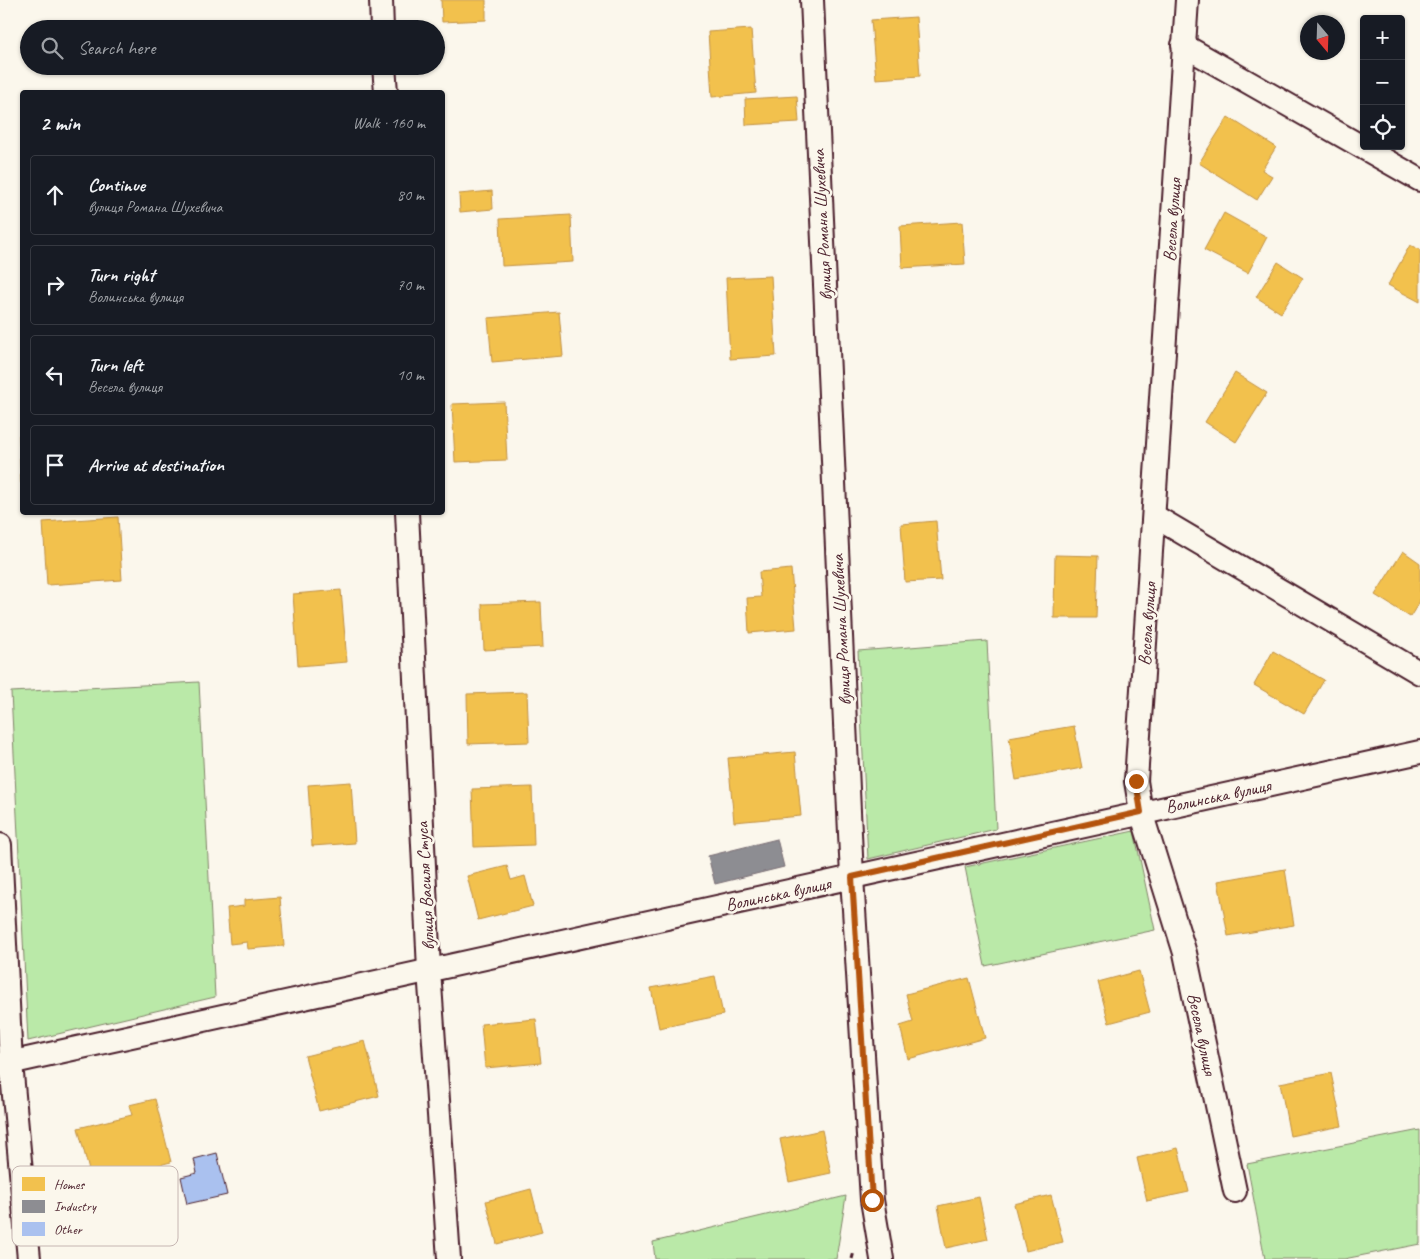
<!DOCTYPE html>
<meta charset="utf-8">
<style>
body{margin:0;font-family:Caveat,sans-serif;background:#20242c;color:#f1f3f6}
.controls{position:absolute;right:15px;top:15px;display:grid;overflow:hidden;border-radius:5px;box-shadow:0 1px 4px #0004}
.controls button{width:45px;height:45px;display:grid;place-items:center;padding:0;border:0;border-bottom:1px solid #363941;background:#171b24;color:#f1f3f6;font:25px sans-serif}
.compass{position:absolute;left:1300px;top:15px;width:45px;height:45px;border-radius:50%;background:#171b24;box-shadow:0 1px 4px #0004;rotate:161deg}
.stop{position:absolute;width:15px;height:15px;margin:-11px;border:4px solid #b45309;border-radius:50%;background:#fff}
.stop.end{background:#b45309;border-color:#fff;box-shadow:0 1px 5px #0008}
.list{margin:0;padding:0;list-style:none}
h2{display:flex;justify-content:space-between;align-items:center;height:65px;margin:0;padding:0 20px;font-size:21px}
h2 small{font-size:16px;font-weight:400;color:#9ea1a6}
.list li{display:grid;grid-template-columns:32px 1fr auto;gap:15px;align-items:center;box-sizing:border-box;height:80px;margin:0 10px 10px;padding:0 10px;border:1px solid #363941;border-radius:5px}
.list b{display:block;font-size:19px;white-space:nowrap}
.list p{margin:0;font-size:16px;white-space:nowrap;color:#9ea1a6}
.list em{font-size:16px;font-style:normal;color:#9ea1a6}
.icon{flex:none;width:28px;height:28px;fill:none;stroke:currentColor;stroke-width:2;stroke-linecap:round;stroke-linejoin:round}
.map{position:relative;flex:none;width:1420px;height:1259px;overflow:hidden}
.search{position:absolute;background:#171b24;box-shadow:0 1px 4px #0004;left:20px;top:20px;width:425px;height:55px;display:flex;align-items:center;gap:12px;box-sizing:border-box;padding:0 18px;border-radius:28px;color:#9ea1a6;font-size:19px}
.panel{position:absolute;background:#171b24;box-shadow:0 1px 4px #0004;left:20px;top:90px;width:425px;height:425px;border-radius:5px}
.map>svg:first-child{display:block}
</style>
<div class="map">
<svg width="1420" height="1259" viewBox="0 0 1420 1259">
<rect width="100%" height="100%" fill="#fbf7ec"/>
<filter id="ink" filterUnits="userSpaceOnUse"><feTurbulence type="fractalNoise" baseFrequency=".02" numOctaves="2"/><feDisplacementMap in="SourceGraphic" scale="10" xChannelSelector="R" yChannelSelector="G"/><feConvolveMatrix kernelMatrix="1 2 1 2 8 2 1 2 1" color-interpolation-filters="sRGB"/></filter>
<g filter="url(#ink)">
<!-- green -->
<g fill="#bae9a8" stroke="#82846a">
<path d="M987 641 996 829 868 859 858 651Z"/>
<path d="M199 682 215 997 28 1041 11 692Z"/>
<path d="M1134 831 1155 930 985 966 965 867Z"/>
<path d="M1420 1130V1244L1344 1259H1265L1247 1164Z"/>
<path d="M846 1196 836 1259H655L653 1242Z"/>
</g>
<!-- homes -->
<g fill="#f2c14e" stroke="#c09044">
<path d="M441 0H486V20L442 22Z"/>
<path d="M916 17 920 76 876 79 871 20Z"/>
<path d="M751 29 756 93 712 97 708 32Z"/>
<path d="M797 96 799 122 746 125 745 99Z"/>
<path d="M1228 117 1276 147 1262 170 1272 176 1257 200 1199 163Z"/>
<path d="M492 191 493 209 460 212 459 194Z"/>
<path d="M1224 213 1267 237 1248 273 1204 250Z"/>
<path d="M571 215 573 262 502 266 500 219Z"/>
<path d="M962 222 965 264 902 268 900 226Z"/>
<path d="M1410 245 1420 250V302L1388 285Z"/>
<path d="M1278 262 1303 278 1281 313 1256 297Z"/>
<path d="M771 276 776 356 730 359 726 278Z"/>
<path d="M559 312 563 356 492 362 488 318Z"/>
<path d="M1235 373 1267 393 1236 442 1205 422Z"/>
<path d="M504 402 507 460 455 462 452 404Z"/>
<path d="M19 435H22V483H21Z"/>
<path d="M118 517 122 580 47 585 43 522Z"/>
<path d="M936 521 941 580 905 582 901 524Z"/>
<path d="M1403 551 1420 563V601L1410 617 1375 595Z"/>
<path d="M1055 555 1098 556 1096 618H1054Z"/>
<path d="M791 569 796 629 749 633 747 598 761 597 759 572Z"/>
<path d="M341 590 347 662 298 666 293 594Z"/>
<path d="M541 602 543 647 484 650 482 604Z"/>
<path d="M1273 651 1324 680 1304 714 1254 685Z"/>
<path d="M527 692 529 742 468 744 467 694Z"/>
<path d="M1074 726 1082 768 1016 780 1009 737Z"/>
<path d="M795 752 801 816 734 822 728 758Z"/>
<path d="M351 782 355 843 312 846 308 785Z"/>
<path d="M532 787 534 845 474 847 472 789Z"/>
<path d="M507 866 511 880 525 876 533 906 478 920 467 876Z"/>
<path d="M1285 869 1294 925 1228 936 1218 881Z"/>
<path d="M280 897 284 946 248 949 247 942 230 944 227 908 244 906V900Z"/>
<path d="M1139 971 1150 1012 1109 1023 1098 982Z"/>
<path d="M715 976 723 1015 659 1028 651 988Z"/>
<path d="M969 978 985 1038 908 1059 900 1026 913 1022 906 994Z"/>
<path d="M536 1019 541 1063 485 1068 481 1024Z"/>
<path d="M365 1041 379 1096 319 1111 305 1056Z"/>
<path d="M1331 1073 1342 1126 1290 1136 1280 1083Z"/>
<path d="M155 1099 171 1162 92 1182 78 1128 132 1115 129 1105Z"/>
<path d="M822 1130 831 1173 789 1182 780 1139Z"/>
<path d="M1178 1148 1189 1192 1147 1201 1137 1158Z"/>
<path d="M531 1189 542 1232 497 1244 486 1201Z"/>
<path d="M1051 1195 1063 1242 1026 1251 1014 1204Z"/>
<path d="M979 1197 988 1239 946 1248 938 1206Z"/>
</g>
<!-- industry -->
<path fill="#8d8d92" stroke="#796c73" d="M777 839 784 867 715 884 708 856Z"/>
<!-- building -->
<path fill="#aac1ef" stroke="#4a1f2b" d="M217 1153 227 1195 187 1204 181 1177 197 1173 194 1159Z"/>
<g fill="none" stroke-linecap="round" stroke-linejoin="round">
<!-- street casing -->
<g stroke="#4a1f2b" stroke-width="26">
<g id="street">
<path d="M381 0 382 29"/>
<path d="M812 0 852 877 872 1200 882 1259"/>
<path d="M1187 0 1136 781 1141 812 1185 953 1235 1191"/>
<path d="M1183 45 1420 180"/>
<path d="M384 66 386 92"/>
<path d="M407 512 429 970 449 1259"/>
<path d="M1154 516 1420 673"/>
<path d="M0 845 11 1063 29 1259"/>
<path d="M0 1065 1420 752"/>
</g>
</g>
<!-- path -->
<path stroke="#4a1f2b" stroke-width="3" stroke-dasharray="5 4" stroke-linecap="butt" d="M852 1259 854 1252"/>
<!-- street -->
<use href="#street" stroke="#fbf7ec" stroke-width="22"/>
</g>
</g>
<g fill="none" stroke-linecap="round" stroke-linejoin="round" filter="url(#ink)">
<!-- route -->
<path stroke="#b45309" stroke-width="6" d="M872 1200 852 877 1141 812 1136 781"/>
</g>
<g text-anchor="middle" dominant-baseline="central" stroke-width="5" stroke-linejoin="round" paint-order="stroke">
<!-- street labels -->
<g font-size="18" fill="#4a1f2b" stroke="#fbf7ec">
<text transform="translate(1172 220) rotate(-86)">Весела вулиця</text>
<text transform="translate(822 225) rotate(-93)">вулиця Романа Шухевича</text>
<text transform="translate(1147 624) rotate(-86)">Весела вулиця</text>
<text transform="translate(841 630) rotate(-93)">вулиця Романа Шухевича</text>
<text transform="translate(1218 796) rotate(-12)">Волинська вулиця</text>
<text transform="translate(425 886) rotate(-93)">вулиця Василя Стуса</text>
<text transform="translate(778 894) rotate(-12)">Волинська вулиця</text>
<text transform="translate(1202 1034) rotate(78)">Весела вулиця</text>
</g>
</g>
<!-- legend -->
<rect x="12" y="1166" width="166" height="80" rx="8" fill="#fbf7ec" stroke="#c6b6b2" stroke-width="1"/>
<rect x="22" y="1177" width="23" height="14" fill="#f2c14e"/>
<rect x="22" y="1200" width="23" height="13" fill="#8d8d92"/>
<rect x="22" y="1222" width="23" height="14" fill="#aac1ef"/>
<g font-size="14" fill="#4a1f2b">
<text x="54" y="1189">Homes</text>
<text x="54" y="1211">Industry</text>
<text x="54" y="1234">Other</text>
</g>
</svg>
<div class="controls">
<button>+</button>
<button>−</button>
<button><svg class="icon" aria-label="locate" viewBox="0 0 24 24"><circle cx="12" cy="12" r="6"/><path d="M12 2v4M12 18v4M2 12h4M18 12h4"/></svg></button>
</div>
<svg class="compass" viewBox="-18 -18 36 36"><path d="M0-13l5 13h-10z" fill="#e53935"/><path d="M0 13l5-13h-10z" fill="#9ea1a6"/></svg>
<div class="stop" style="left:872px;top:1200px"></div>
<div class="stop end" style="left:1136px;top:781px"></div>
<div class="search"><svg class="icon" aria-label="search" viewBox="0 0 24 24"><circle cx="10" cy="10" r="6"/><path d="M15 15l6 6"/></svg>Search here</div>
<section class="panel">
<h2>2 min<small>Walk · 160 m</small></h2>
<ul class="list">
<li><svg class="icon" aria-label="ahead" viewBox="0 0 24 24"><path d="M12 20V5M6 11l6-6 6 6"/></svg><div><b>Continue</b><p>вулиця Романа Шухевича</p></div><em>80 m</em></li>
<li><svg class="icon" aria-label="right" viewBox="0 0 24 24"><path d="M7 20v-9h11M14 6l5 5-5 5"/></svg><div><b>Turn right</b><p>Волинська вулиця</p></div><em>70 m</em></li>
<li><svg class="icon" aria-label="left" viewBox="0 0 24 24"><path d="M17 20v-9H6M10 6l-5 5 5 5"/></svg><div><b>Turn left</b><p>Весела вулиця</p></div><em>10 m</em></li>
<li><svg class="icon" aria-label="arrive" viewBox="0 0 24 24"><path d="M6 21V4h12l-3 4 3 4H6"/></svg><div><b>Arrive at destination</b></div></li>
</ul>
</section>
</div>
